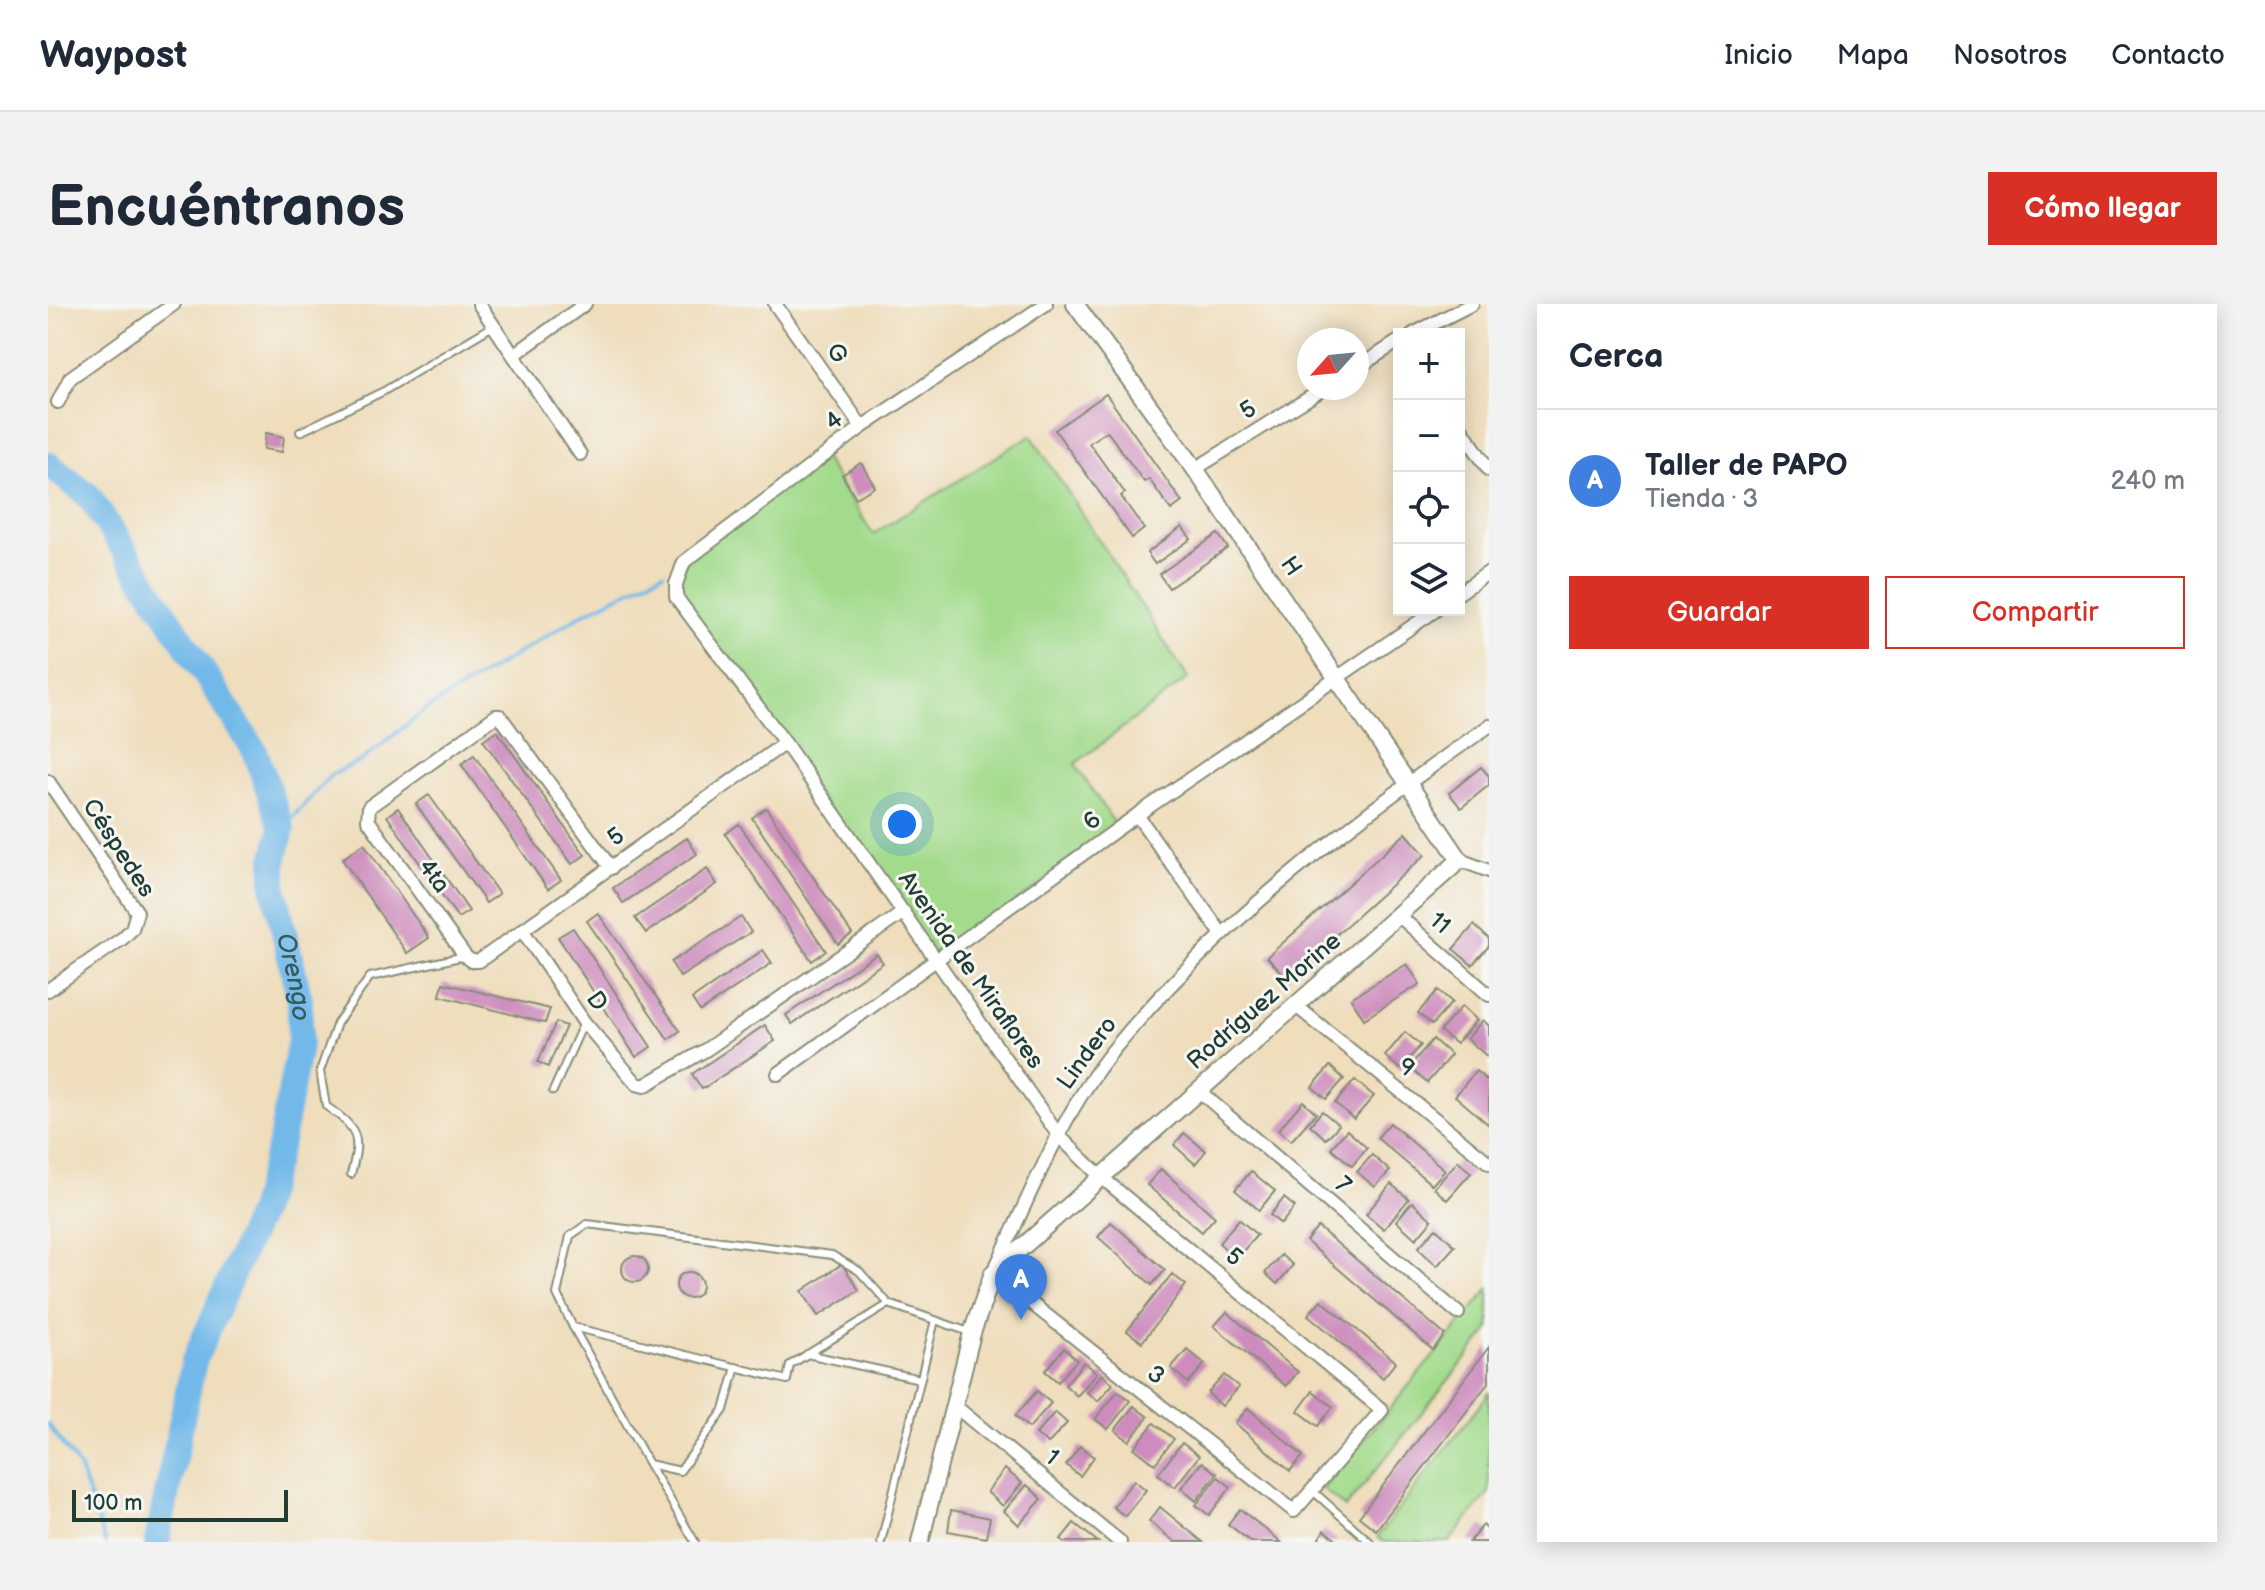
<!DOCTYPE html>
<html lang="es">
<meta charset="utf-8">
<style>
body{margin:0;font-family:"Balsamiq Sans",sans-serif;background:#f2f2f3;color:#1f2937}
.controls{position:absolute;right:24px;top:24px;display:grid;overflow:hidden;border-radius:0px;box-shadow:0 4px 20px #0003}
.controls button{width:72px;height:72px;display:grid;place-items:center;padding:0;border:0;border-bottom:2px solid #e0e1e3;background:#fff;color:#1f2937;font:40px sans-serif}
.compass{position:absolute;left:1249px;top:24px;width:72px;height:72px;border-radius:50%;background:#fff;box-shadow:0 4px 20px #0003;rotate:243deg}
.scale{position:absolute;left:24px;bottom:20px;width:216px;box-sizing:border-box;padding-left:8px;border:4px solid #1f3d34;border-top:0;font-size:22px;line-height:28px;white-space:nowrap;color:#1f3d34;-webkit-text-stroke:6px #f6f6f2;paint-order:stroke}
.you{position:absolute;left:854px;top:520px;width:28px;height:28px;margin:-20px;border:6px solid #fff;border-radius:50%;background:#1a73e8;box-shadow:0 0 0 12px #1a73e833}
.badge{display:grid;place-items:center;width:52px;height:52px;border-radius:50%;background:#d93025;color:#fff;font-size:26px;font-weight:700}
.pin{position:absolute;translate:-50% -66px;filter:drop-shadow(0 2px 4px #0008)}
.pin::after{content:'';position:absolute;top:42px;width:28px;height:24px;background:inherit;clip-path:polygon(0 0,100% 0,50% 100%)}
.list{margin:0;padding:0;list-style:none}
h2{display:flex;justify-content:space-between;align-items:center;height:104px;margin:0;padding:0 32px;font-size:34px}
h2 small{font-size:26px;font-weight:400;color:#747a83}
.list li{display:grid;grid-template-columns:52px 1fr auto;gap:24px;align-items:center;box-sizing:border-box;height:144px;padding:0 32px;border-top:2px solid #e0e1e3}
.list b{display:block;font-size:30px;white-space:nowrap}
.list p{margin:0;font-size:26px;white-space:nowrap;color:#747a83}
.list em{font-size:26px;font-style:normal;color:#747a83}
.actions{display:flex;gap:16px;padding:24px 32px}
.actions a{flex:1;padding:18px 0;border:2px solid #d93025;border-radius:0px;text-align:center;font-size:28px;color:#d93025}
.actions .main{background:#d93025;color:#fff}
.icon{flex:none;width:44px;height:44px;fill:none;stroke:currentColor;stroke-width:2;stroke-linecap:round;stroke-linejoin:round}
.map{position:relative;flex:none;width:1441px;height:1238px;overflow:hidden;border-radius:0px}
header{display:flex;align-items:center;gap:48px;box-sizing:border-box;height:112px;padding:0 40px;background:#fff;border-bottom:2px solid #e0e1e3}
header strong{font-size:38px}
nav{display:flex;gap:44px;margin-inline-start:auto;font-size:28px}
.intro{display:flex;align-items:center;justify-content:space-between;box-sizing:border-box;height:192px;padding:0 48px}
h1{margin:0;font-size:56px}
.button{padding:20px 36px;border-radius:0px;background:#d93025;color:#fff;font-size:28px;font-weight:700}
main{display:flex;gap:48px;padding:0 48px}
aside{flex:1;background:#fff;border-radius:0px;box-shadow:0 4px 20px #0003}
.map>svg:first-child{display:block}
</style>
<header>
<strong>Waypost</strong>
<nav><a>Inicio</a><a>Mapa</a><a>Nosotros</a><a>Contacto</a></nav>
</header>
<div class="intro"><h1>Encuéntranos</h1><a class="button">Cómo llegar</a></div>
<main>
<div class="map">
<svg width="1441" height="1238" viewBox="0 0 1441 1238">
<rect width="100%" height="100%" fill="#f6f6f2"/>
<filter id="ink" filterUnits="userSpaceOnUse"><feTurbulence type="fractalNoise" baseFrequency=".0125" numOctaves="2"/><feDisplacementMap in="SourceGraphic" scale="16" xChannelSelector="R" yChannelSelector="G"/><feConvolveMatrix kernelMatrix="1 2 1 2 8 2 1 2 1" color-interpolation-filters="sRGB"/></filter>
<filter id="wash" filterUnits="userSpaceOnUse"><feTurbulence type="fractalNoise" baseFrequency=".006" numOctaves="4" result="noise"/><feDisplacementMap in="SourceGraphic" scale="32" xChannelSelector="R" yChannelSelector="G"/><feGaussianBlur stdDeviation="1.8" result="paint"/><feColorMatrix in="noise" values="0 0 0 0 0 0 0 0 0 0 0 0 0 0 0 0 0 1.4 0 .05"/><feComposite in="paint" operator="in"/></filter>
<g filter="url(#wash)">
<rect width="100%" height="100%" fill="#efddbb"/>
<!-- green -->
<g fill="#a3db8c" stroke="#618c60" stroke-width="2">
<path d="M983 131 1140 374 1027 460 1070 525 888 655 628 293 636 258 775 153 825 230Z"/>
<path d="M1441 985V1026L1297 1204 1275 1185Z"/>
<path d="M1441 1089V1189L1401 1238H1335L1329 1233Z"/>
</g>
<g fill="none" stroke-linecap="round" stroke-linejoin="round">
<!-- stream -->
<g stroke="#72b9e9" stroke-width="4">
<path d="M234 525 283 471 313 457 379 405 533 311 615 269"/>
<path d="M0 1120 31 1163 57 1238"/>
</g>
<!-- river -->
<path stroke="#72b9e9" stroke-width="26" id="s1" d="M0 160 41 192 207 447 234 525 226 557V584L252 696V737L233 837 212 908 146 1057 109 1238"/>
</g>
<g id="blocks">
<!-- building -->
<g fill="#cd8cbd">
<path d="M1058 90 1134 198 1123 206 1101 175 1096 178 1059 127 1041 139 1077 189 1073 192 1096 225 1084 234 1007 126Z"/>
<path d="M218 129 236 133 234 148 216 145Z"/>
<path d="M813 159 827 183 808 194 794 171Z"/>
<path d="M1134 223 1143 235 1107 260 1099 249Z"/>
<path d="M1170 230 1180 244 1121 284 1111 270Z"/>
<path d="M449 427 537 551 524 560 435 436Z"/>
<path d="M426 451 513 576 500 585 413 460Z"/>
<path d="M1433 463 1441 472V481L1413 504 1401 489Z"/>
<path d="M381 491 451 590 438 599 368 500Z"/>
<path d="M350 504 421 607 410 614 339 512Z"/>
<path d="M718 504 804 630 790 640 704 514Z"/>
<path d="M691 520 778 647 764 657 677 530Z"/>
<path d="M1358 529 1377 551 1239 675 1219 653Z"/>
<path d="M639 534 649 550 575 599 565 584Z"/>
<path d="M316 540 381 634 359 649 294 555Z"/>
<path d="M659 565 669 580 598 629 587 614Z"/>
<path d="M550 609 632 727 620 735 539 617Z"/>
<path d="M693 613 703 628 632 673 623 658Z"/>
<path d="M1426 621 1441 635V642L1424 661 1405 645Z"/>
<path d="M525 624 603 743 588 753 510 633Z"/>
<path d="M715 646 724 659 652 707 644 695Z"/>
<path d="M829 650 835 659 744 720 738 711Z"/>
<path d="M1359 660 1372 680 1316 715 1303 694Z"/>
<path d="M395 679 502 705 497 719 392 692Z"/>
<path d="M1390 686 1404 698 1384 721 1370 709Z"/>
<path d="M1414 702 1429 716 1408 740 1392 727Z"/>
<path d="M1435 716 1441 722V754L1419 735Z"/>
<path d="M508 718 518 722 500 763 490 758Z"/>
<path d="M717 721 727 737 654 785 644 770Z"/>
<path d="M1357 728 1373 741 1352 765 1337 752Z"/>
<path d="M1385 735 1403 751 1379 779 1361 763Z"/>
<path d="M1282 762 1296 775 1278 795 1264 783Z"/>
<path d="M1428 767 1441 778V821L1407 792Z"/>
<path d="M1307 776 1326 792 1306 815 1287 799Z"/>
<path d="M1255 797 1268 809 1243 837 1230 826Z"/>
<path d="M1274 807 1291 821 1278 835 1262 821Z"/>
<path d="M1342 819 1397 866 1384 881 1329 834Z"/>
<path d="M1299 826 1319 844 1304 862 1283 844Z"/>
<path d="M1136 829 1158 847 1147 860 1126 841Z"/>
<path d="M1324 851 1342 867 1327 883 1309 868Z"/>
<path d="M1410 857 1423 869 1399 896 1386 884Z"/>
<path d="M1113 865 1167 913 1154 928 1099 881Z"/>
<path d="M1203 867 1227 887 1211 906 1187 886Z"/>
<path d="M1343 880 1361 895 1336 925 1318 910Z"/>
<path d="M1236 894 1247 903 1233 920 1222 911Z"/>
<path d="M1364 898 1384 916 1368 935 1348 917Z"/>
<path d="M1191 915 1209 931 1188 955 1171 939Z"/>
<path d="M1063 918 1117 966 1104 981 1050 933Z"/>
<path d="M1270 923 1397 1031 1385 1046 1258 937Z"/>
<path d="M1388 924 1407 942 1389 962 1370 944Z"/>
<path d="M1233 951 1245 961 1229 980 1217 969Z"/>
<circle cx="587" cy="965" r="13"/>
<path d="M794 960 811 986 770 1012 754 987Z"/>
<circle cx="641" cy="981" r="13"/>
<path d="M1124 970 1138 981 1094 1038 1079 1027Z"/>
<path d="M1273 996 1348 1058 1335 1074 1260 1011Z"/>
<path d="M1179 1008 1250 1068 1238 1082 1166 1022Z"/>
<path d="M1441 1043V1078L1328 1226 1311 1213Z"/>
<path d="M1016 1044 1029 1056 1010 1078 997 1067Z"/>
<path d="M1139 1045 1157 1060 1140 1079 1123 1064Z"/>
<path d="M1036 1058 1049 1069 1029 1092 1017 1081Z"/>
<path d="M1054 1070 1065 1080 1050 1097 1039 1088Z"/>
<path d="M1176 1071 1191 1083 1174 1102 1160 1089Z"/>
<path d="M989 1087 1003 1099 981 1124 967 1112Z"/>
<path d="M1070 1087 1082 1097 1060 1125 1047 1115Z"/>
<path d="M1265 1087 1285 1103 1270 1122 1250 1107Z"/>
<path d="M1086 1102 1100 1113 1081 1137 1067 1126Z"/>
<path d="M1200 1104 1255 1152 1242 1167 1187 1119Z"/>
<path d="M1007 1108 1019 1119 1000 1140 988 1130Z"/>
<path d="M1106 1119 1126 1135 1107 1160 1086 1144Z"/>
<path d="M1134 1139 1151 1152 1127 1183 1110 1170Z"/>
<path d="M1032 1142 1046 1153 1032 1172 1018 1161Z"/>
<path d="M1154 1158 1169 1170 1148 1197 1133 1184Z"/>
<path d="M957 1165 974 1179 955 1202 939 1188Z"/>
<path d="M1170 1173 1183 1183 1161 1211 1148 1201Z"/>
<path d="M1086 1176 1098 1186 1077 1212 1065 1203Z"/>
<path d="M979 1181 994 1195 971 1221 956 1207Z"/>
<path d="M1112 1203 1155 1238H1127L1101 1217Z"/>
<path d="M1192 1205 1233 1238H1203L1180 1220Z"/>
<path d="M903 1206 942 1214 938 1234 900 1227Z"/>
<path d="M1026 1219 1050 1238H1017L1013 1235Z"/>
<path d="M1435 1221 1441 1227V1238H1421Z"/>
<path d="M1276 1226 1291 1238H1269Z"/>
</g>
</g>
</g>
<g filter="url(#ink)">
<use href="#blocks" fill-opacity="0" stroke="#878d78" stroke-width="2"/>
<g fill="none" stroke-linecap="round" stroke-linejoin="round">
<!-- service casing -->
<g stroke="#878d78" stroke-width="10">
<g id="service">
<path d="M252 128 336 87 445 22"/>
<path d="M505 787 536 718"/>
<path d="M303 870C313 832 311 825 278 802L272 767 289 719 322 673 417 652"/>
<path d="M841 1000 811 967 784 951 539 920 522 932 509 990 525 1023 739 1076 742 1061 841 1000 924 1029"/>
<path d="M525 1023 601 1160 632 1167 676 1106 688 1063"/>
<path d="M759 1050 872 1075"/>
<path d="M601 1160 647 1238"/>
<path d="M1265 1187 1322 1238"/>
<path d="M833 1238 887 1016"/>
</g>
</g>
<!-- minor casing -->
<g stroke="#878d78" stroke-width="16">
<g id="minor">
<path d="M431 0 532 150"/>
<path d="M727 0 814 123"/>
<path d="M998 0 814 123 636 258 628 280V293L737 439 1011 832 1052 872 1334 1106 1246 1207 945 969C981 894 1013 810 1066 745 1171 617 1306 516 1441 422"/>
<path d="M1365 30 1424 0"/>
<path d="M466 51 537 0"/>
<path d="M1309 64 1351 37"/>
<path d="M10 98 22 74 126 0"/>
<path d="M1411 121 1441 166"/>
<path d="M1147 165 1277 84"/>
<path d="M1411 289 1441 268"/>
<path d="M0 477 89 608 84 625 75 634 0 686"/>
<path d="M1089 511 1173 629"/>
<path d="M1412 556 1441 567"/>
<path d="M563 564 452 412H448L321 503 320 516 417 652 423 657H431L737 439"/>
<path d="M1350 611 1441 691"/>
<path d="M475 627 536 718 589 780 596 782 659 745 856 608"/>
<path d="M1247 701 1441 859"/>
<path d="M730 770 1089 511 1388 306"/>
<path d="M1151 787 1410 1009"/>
<path d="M908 1103 1072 1238"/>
</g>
</g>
<!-- tertiary casing -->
<g stroke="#878d78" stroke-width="20">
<path id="tertiary" d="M872 1238 924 1029 945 969 1412 556 1147 165 1027 0"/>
</g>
<!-- service -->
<use href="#service" stroke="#fff" stroke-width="6"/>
<!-- minor -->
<use href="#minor" stroke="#fff" stroke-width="12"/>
<!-- tertiary -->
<use href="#tertiary" stroke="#fff" stroke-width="16"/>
</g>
</g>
<g text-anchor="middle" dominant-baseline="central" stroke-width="6" stroke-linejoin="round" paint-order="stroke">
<!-- street labels -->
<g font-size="24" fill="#1f3d34" stroke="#f6f6f2">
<text transform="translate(789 49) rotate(55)">G</text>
<text transform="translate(1200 106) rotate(-32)">5</text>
<text transform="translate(786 117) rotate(-36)">4</text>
<text transform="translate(1243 262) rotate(56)">H</text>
<text transform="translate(1044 517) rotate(-36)">6</text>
<text transform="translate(568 533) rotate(-36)">5</text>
<text transform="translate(71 544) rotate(57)">Céspedes</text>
<text transform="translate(386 572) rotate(54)">4ta</text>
<text transform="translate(1392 619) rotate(41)">11</text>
<text transform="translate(923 666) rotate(55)">Avenida de Miraflores</text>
<text transform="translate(549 697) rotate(55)">D</text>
<text transform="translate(1216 697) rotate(-41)">Rodríguez Morine</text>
<text transform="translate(1039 749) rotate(-54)">Lindero</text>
<text transform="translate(1358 763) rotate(39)">9</text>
<text transform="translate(1295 881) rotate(41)">7</text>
<text transform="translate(1186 953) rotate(40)">5</text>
<text transform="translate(1108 1071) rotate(38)">3</text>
<text transform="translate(1004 1153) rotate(39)">1</text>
</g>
<!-- water labels -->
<g font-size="26" font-style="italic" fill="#345c61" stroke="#f6f6f2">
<text stroke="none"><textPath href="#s1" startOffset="590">Orengo</textPath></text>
</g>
</g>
</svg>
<div class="controls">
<button>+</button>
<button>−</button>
<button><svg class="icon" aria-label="locate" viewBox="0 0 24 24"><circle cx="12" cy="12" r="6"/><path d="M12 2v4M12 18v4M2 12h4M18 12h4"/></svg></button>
<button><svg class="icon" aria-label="layers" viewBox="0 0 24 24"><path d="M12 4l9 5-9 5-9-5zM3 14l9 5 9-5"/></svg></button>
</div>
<svg class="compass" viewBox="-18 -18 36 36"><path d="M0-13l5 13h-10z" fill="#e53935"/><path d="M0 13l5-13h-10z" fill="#747a83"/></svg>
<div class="scale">100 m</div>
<div class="you"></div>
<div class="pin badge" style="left:973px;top:1016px;background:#3f7fe0">A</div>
</div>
<aside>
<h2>Cerca<small></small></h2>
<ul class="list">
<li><span class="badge" style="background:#3f7fe0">A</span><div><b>Taller de PAPO</b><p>Tienda · 3</p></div><em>240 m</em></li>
</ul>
<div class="actions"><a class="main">Guardar</a><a>Compartir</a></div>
</aside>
</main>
